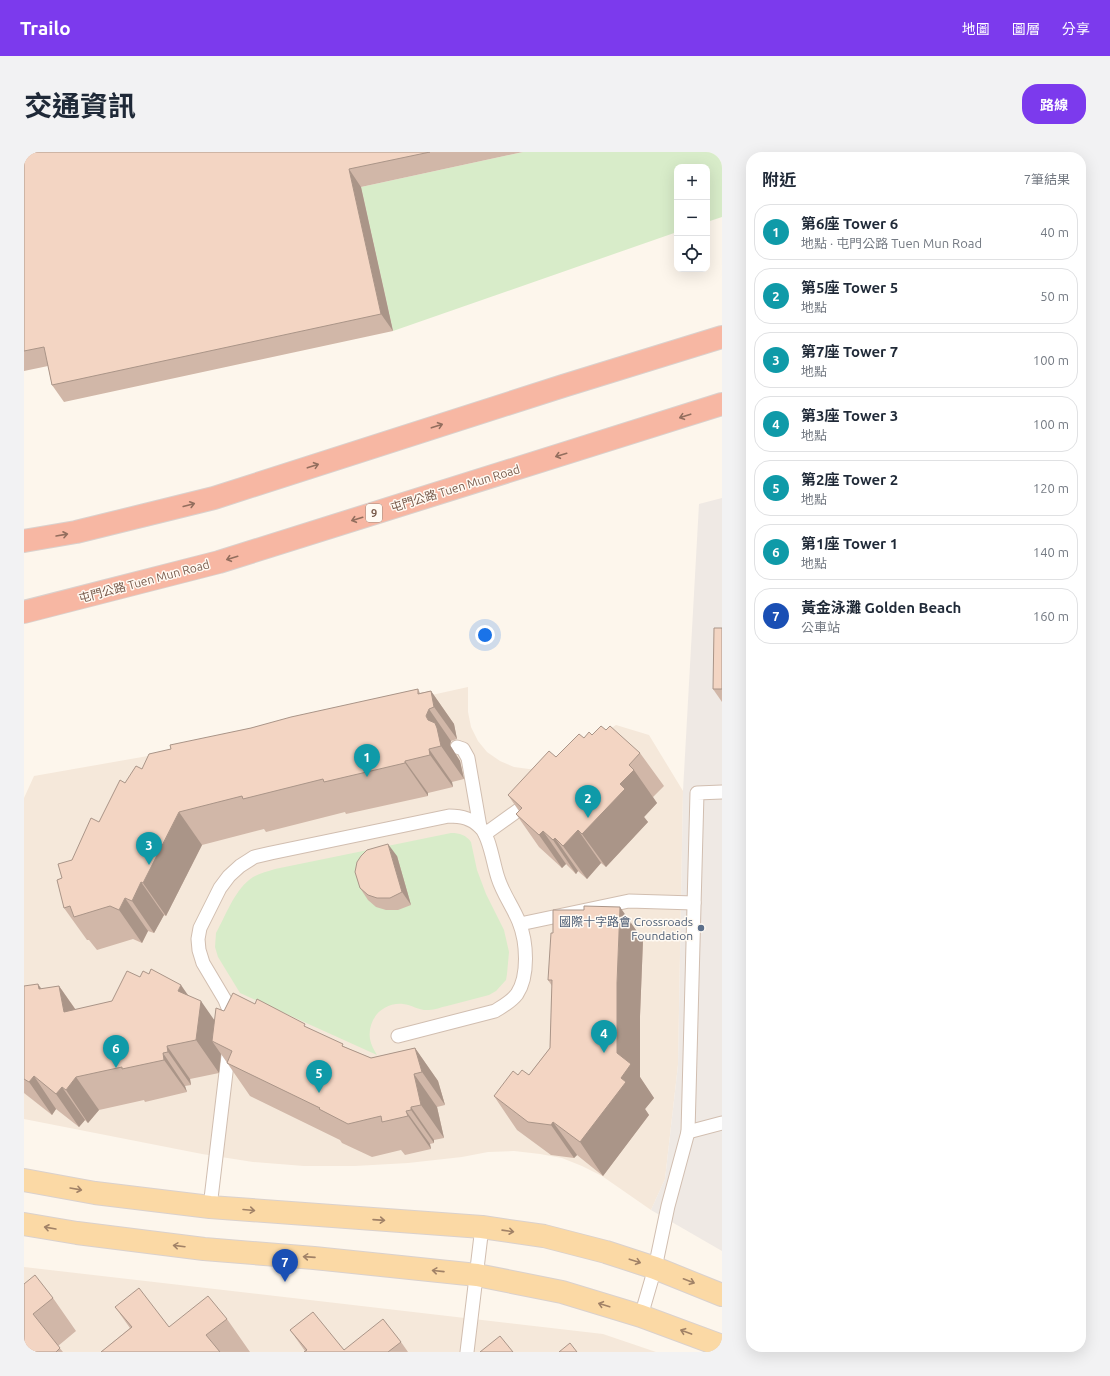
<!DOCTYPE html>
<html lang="zh-TW">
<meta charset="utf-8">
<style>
body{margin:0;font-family:Ubuntu,"Noto Sans TC",sans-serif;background:#f2f2f3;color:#1f2937}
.controls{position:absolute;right:12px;top:12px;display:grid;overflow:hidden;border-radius:8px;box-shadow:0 4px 16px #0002}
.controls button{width:36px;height:36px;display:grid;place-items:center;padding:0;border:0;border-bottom:1px solid #e0e1e3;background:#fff;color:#1f2937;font:20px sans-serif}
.you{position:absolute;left:461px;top:483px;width:14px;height:14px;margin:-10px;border:3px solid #fff;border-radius:50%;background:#1a73e8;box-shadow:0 0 0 6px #1a73e833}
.badge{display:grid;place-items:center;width:26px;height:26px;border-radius:50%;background:#7c3aed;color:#fff;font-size:13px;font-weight:700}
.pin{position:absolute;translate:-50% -33px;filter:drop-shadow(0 1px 2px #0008)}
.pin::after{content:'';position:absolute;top:21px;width:14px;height:12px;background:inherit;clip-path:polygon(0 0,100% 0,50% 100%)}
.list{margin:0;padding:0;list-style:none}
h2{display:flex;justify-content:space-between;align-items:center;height:52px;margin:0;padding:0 16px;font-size:17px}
h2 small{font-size:13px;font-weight:400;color:#747a83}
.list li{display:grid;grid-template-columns:26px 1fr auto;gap:12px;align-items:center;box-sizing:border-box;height:56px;margin:0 8px 8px;padding:0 8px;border:1px solid #e0e1e3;border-radius:16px}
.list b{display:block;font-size:15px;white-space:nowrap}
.list p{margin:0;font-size:13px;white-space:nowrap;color:#747a83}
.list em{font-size:13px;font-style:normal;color:#747a83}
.icon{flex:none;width:22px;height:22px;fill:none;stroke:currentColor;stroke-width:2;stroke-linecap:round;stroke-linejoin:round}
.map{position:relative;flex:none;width:698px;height:1200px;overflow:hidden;border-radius:16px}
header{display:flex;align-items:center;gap:24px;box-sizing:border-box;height:56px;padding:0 20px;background:#7c3aed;color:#fff}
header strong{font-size:19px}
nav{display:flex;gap:22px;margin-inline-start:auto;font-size:14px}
.intro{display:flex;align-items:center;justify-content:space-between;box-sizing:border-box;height:96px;padding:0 24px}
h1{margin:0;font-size:28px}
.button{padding:10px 18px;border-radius:16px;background:#7c3aed;color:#fff;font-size:14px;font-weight:700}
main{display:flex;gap:24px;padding:0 24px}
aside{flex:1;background:#fff;border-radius:16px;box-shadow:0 4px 16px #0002}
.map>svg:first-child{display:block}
</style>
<header>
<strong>Trailo</strong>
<nav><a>地圖</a><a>圖層</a><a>分享</a></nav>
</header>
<div class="intro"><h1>交通資訊</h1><a class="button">路線</a></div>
<main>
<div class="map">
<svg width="698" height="1200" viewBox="0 0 698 1200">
<rect width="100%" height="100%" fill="#fdf6ec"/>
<!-- residential -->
<g fill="#f5e8da">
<path d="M444 535V560L447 575 454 589 463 600 476 609 490 615 505 617 520 616 535 611 592 573 625 583 659 639 654 913 641 1027 627 1058 578 1024 558 1014 538 1006 516 1002 490 999 464 1000 438 1005 384 1011 331 1014H280L229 1010 178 1002 0 967V646L10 624 158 598Z"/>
<path d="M0 1115 579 1182 632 1200H0Z"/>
</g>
<!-- industrial -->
<path fill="#efe9e4" d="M698 346V1099L627 1058 641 1027 654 913 659 639 675 352Z"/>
<!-- green -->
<g fill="#d8ecc9">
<path d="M499 0H698V65L683 70V15H653V80L369 179 337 35Z"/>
<path d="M427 681C436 681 442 683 447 690L453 718 462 742 480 778 485 800 483 822 482 828 472 839 465 843C451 847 437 850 423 854 417 855 411 858 405 858 396 859 388 853 379 852 359 850 343 867 346 887 347 893 350 898 353 903L216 841 194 805 191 795 192 781C201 765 210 740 225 728 232 722 242 720 251 717Z"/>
</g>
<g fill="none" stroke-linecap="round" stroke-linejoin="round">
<!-- lane casing -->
<g stroke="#d1beb0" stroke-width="15">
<g id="lane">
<path d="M433 595 439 597 444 606 456 675"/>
<path d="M461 682 507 649"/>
<path d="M496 772 605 749 670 751"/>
<path d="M208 869 205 858 201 848 179 811 175 798 174 787 176 776 196 736 205 724 216 714 230 705 247 701 425 664C437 664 447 666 456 675 466 684 469 712 474 726 479 742 489 755 495 770 503 790 505 824 493 842 487 850 479 854 471 859L374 884"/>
<path d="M664 980 698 971"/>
<path d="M186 1055 205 895"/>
<path d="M617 1164 631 1116 644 1054 664 980 673 641 698 640"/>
<path d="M443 1200 458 1075"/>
</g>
</g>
<!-- primary casing -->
<g stroke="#dad1cd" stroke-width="24">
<g id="primary">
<path d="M0 1028 71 1041 186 1055 458 1075 520 1084 582 1100 631 1116 698 1143"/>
<path d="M0 1072 53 1081 180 1097 290 1106 453 1123 538 1140 617 1164 698 1194"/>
</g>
</g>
<!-- highway casing -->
<g stroke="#dad1cd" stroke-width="24">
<g id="highway">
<path d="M0 389 52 380 190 346 539 234 698 185"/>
<path d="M0 460 195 410 698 252"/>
</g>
</g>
<!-- lane -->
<use href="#lane" stroke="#fff" stroke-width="13"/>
<!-- primary -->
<use href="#primary" stroke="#fbd9a5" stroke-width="22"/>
<!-- highway -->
<use href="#highway" stroke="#f7b7a3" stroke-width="22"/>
</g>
<!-- wall -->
<g fill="#d1b7a8">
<path d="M0 0H499L337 35 369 179 40 250 28 233 24 214 0 219Z"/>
<path d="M698 476V550L689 537Z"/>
<path d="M394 537 396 541 407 539 430 572 433 587 427 589 426 593 436 609 440 627 428 630 429 635 404 641V644L322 662 321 660 242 680 240 677 178 693 142 764 140 763 130 781 124 779 118 791 109 787 73 798 65 788H63L40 756 38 726 48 708 75 670 101 631 118 617 147 597 227 576Z"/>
<path d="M582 578 616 601 640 634 629 645 633 651 620 665 624 670 582 715 577 711 563 727 554 719 552 722 542 712 538 716 515 695 492 662 495 659 484 643 532 605 560 586Z"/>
<path d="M373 704 387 753 374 758H362L352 755 344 748 336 736Z"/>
<path d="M619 788 616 864V925L630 946 621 957 625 963 579 1024 553 1003 550 1006 527 1003 493 978 470 944 494 923H505L526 896 528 834 524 828Z"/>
<path d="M116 825 164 843 190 868 200 859 231 852 284 876 321 895 347 906 391 896 414 929 421 953 413 955 420 986 410 988V991L406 992 407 997 381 1003 377 998 348 1005 318 991 316 988 226 944 197 902 195 921 166 927 167 933 161 934 163 940 121 950 120 948 75 958 64 971 61 968 55 975 32 957 28 963 0 941V834L18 837 35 834 52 858 88 849Z"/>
<path d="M0 1132 29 1146 52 1179 34 1194 39 1200H0Z"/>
<path d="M91 1155 145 1175 203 1167 226 1200H77L106 1176Z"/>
<path d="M266 1178 320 1198 377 1190 384 1200H280L281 1199Z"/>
</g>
<!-- shaded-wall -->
<g fill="#aa9588">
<path d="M325 17 337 35 369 179 357 162Z"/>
<path d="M407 539 430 572 433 587 410 555Z"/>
<path d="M405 557 427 589 426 593 436 609 440 627 417 594 402 564Z"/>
<path d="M405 597 428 630 429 635 406 603Z"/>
<path d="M381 609 404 641V644L381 611Z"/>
<path d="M610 618 633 651 620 665 624 670 582 715 558 682 596 632Z"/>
<path d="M155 660 178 693 142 764 119 731Z"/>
<path d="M554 678 577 711 563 727 539 694Z"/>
<path d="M519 679 542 712 538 716 515 683Z"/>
<path d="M531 686 554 719 552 722 529 688Z"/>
<path d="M364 692 373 704 387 753 378 740Z"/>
<path d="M117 730 140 763 130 781 108 749Z"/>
<path d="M101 746 124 779 118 791 95 758Z"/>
<path d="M596 755 619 788 616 864V925L630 946 621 957 625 963 579 1024 556 990 597 926 593 901V831Z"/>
<path d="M14 832 37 864 15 837Z"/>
<path d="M157 833 175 859 177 849 200 882 188 889 197 902 195 921 172 888 154 839Z"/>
<path d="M35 834 58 867 40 860Z"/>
<path d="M143 894 166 927 167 933 144 900Z"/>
<path d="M391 896 414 929 421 953 398 920Z"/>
<path d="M139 901 161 934 163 940 140 908Z"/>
<path d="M390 922 413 955 420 986 397 953Z"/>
<path d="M10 924 32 957 28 963 5 930Z"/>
<path d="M52 925 75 958 64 971 42 938Z"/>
<path d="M38 935 61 968 55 975 32 942Z"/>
<path d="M387 955 410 988V991L387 958Z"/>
<path d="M382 959 406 992 407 997 384 964Z"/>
<path d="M529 970 553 1003 550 1006 527 973Z"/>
</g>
<!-- building -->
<g fill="#f3d5c3" stroke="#aa9588">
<path d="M0 0H406L325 17 357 162 28 233 20 195 0 199Z"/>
<path d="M690 476H698V537H689Z"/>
<path d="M394 537V542L407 539 410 555 405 557 402 564 404 568 411 571 413 576 417 594 405 597 406 603 381 609V611L300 630 299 627 219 647 218 644 155 660 119 731 117 730 108 749 101 746 95 758 86 754 50 765 46 754 40 756 33 728 38 726 34 712 48 708 67 666 75 670 96 628 101 631 112 614 118 617 125 602 147 597 146 593 227 576 267 565Z"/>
<path d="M577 574 582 578 586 574 616 601 605 613 610 618 596 632 601 637 558 682 554 678 539 694 531 686 529 688 519 679 515 683 492 662 498 656 484 643 525 599 532 605 555 582 560 586 565 580 568 583Z"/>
<path d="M364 692 378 740 366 746H353L344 743 336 736 331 720 333 710 337 704 343 698Z"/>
<path d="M560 754 596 755 593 831V901L607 912 597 926 602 930 556 990 529 970 527 973 504 970 470 944 489 919 494 923 498 918 505 923 526 896 528 828H524L527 781H529V758H560Z"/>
<path d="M127 817 157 833 154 839 177 849 172 888 143 894 144 900 139 901 140 908 98 917V915L52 925 42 938 38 935 32 942 10 924 5 930 0 927V834L14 832 15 837 35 834 40 860 88 849 103 819 116 825 119 819 125 822Z"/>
<path d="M209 841 231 852 233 847 281 872 280 874 319 892 318 894 347 906 391 896 398 920 390 922 397 953 387 955V958L382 959 384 964 358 970 357 964 324 972 295 957 296 956 203 911 208 899 188 889 192 856 200 859Z"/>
<path d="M11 1123 29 1146 9 1162 36 1196 32 1200H0V1132Z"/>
<path d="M115 1136 145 1175 184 1144 203 1167 182 1183 196 1200H77L108 1175 91 1155Z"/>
<path d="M289 1160 320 1198 359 1167 377 1190 364 1200H280L283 1198 266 1178Z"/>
<path d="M476 1184 489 1200H456Z"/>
<path d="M546 1191 553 1200H535Z"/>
</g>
<!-- one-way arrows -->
<defs><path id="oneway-shaft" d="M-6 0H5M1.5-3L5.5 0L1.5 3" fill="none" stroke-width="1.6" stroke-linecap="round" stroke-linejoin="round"/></defs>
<g stroke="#936e5e">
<use href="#oneway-shaft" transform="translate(661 264) rotate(162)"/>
<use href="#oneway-shaft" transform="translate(413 274) rotate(-18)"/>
<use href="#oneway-shaft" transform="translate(537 303) rotate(163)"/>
<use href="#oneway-shaft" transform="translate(289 314) rotate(-18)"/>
<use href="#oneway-shaft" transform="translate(165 353) rotate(-15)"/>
<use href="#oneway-shaft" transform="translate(333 367) rotate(163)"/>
<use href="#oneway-shaft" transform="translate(38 383) rotate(-10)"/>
<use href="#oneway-shaft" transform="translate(208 406) rotate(163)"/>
</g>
<g stroke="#a18267">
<use href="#oneway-shaft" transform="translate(52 1037) rotate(10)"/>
<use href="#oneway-shaft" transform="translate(225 1058) rotate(5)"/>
<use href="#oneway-shaft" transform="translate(355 1068) rotate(4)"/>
<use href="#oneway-shaft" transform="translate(26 1076) rotate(-170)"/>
<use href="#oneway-shaft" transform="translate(484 1079) rotate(8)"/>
<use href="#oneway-shaft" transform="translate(155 1094) rotate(-173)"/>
<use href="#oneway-shaft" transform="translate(285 1105) rotate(-176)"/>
<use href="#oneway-shaft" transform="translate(611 1109) rotate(18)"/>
<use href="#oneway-shaft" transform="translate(414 1119) rotate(-174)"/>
<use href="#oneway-shaft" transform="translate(665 1129) rotate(21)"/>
<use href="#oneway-shaft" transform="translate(580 1153) rotate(-163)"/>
<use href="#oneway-shaft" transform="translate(662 1180) rotate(-160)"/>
</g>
<!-- markers -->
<circle fill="#5c6f8a" stroke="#fffaf3" stroke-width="1.5" cx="677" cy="776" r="4"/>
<g text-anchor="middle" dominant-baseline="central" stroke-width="3" stroke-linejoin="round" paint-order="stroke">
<!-- shield labels -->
<rect fill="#fffaf3" stroke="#a28b7f" stroke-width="1" x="342" y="352" width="16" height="18" rx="3"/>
<g font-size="11" font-weight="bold" fill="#7a5c4d">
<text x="350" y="361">9</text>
</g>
<!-- street labels -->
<g font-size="12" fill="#7a5c4d" stroke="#fffaf3">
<text transform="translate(431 336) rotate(-17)">屯門公路 Tuen Mun Road</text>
<text transform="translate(120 429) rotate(-15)">屯門公路 Tuen Mun Road</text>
</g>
<!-- service labels -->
<g font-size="12" fill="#4e5e75" stroke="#fffaf3" text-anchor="end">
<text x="669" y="769">國際十字路會 Crossroads<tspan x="669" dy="14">Foundation</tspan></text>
</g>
</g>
</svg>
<div class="controls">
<button>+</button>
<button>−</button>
<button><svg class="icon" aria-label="locate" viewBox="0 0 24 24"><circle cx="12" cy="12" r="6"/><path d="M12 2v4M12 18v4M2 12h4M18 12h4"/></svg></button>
</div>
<div class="you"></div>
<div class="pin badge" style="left:343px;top:625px;background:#0f9aa8">1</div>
<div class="pin badge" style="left:564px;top:666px;background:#0f9aa8">2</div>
<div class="pin badge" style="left:125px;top:713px;background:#0f9aa8">3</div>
<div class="pin badge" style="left:580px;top:901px;background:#0f9aa8">4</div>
<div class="pin badge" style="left:295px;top:941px;background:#0f9aa8">5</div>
<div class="pin badge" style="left:92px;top:916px;background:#0f9aa8">6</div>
<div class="pin badge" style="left:261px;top:1130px;background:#1a4fb4">7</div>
</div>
<aside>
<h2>附近<small>7筆結果</small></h2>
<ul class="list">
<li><span class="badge" style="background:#0f9aa8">1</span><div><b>第6座 Tower 6</b><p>地點 · 屯門公路 Tuen Mun Road</p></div><em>40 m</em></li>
<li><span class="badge" style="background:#0f9aa8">2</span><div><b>第5座 Tower 5</b><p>地點</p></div><em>50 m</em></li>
<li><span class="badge" style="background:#0f9aa8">3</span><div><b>第7座 Tower 7</b><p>地點</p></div><em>100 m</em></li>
<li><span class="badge" style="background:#0f9aa8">4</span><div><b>第3座 Tower 3</b><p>地點</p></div><em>100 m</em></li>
<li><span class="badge" style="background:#0f9aa8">5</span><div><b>第2座 Tower 2</b><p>地點</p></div><em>120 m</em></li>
<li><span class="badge" style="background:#0f9aa8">6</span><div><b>第1座 Tower 1</b><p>地點</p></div><em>140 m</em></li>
<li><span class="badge" style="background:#1a4fb4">7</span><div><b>黃金泳灘 Golden Beach</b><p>公車站</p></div><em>160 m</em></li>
</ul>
</aside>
</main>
